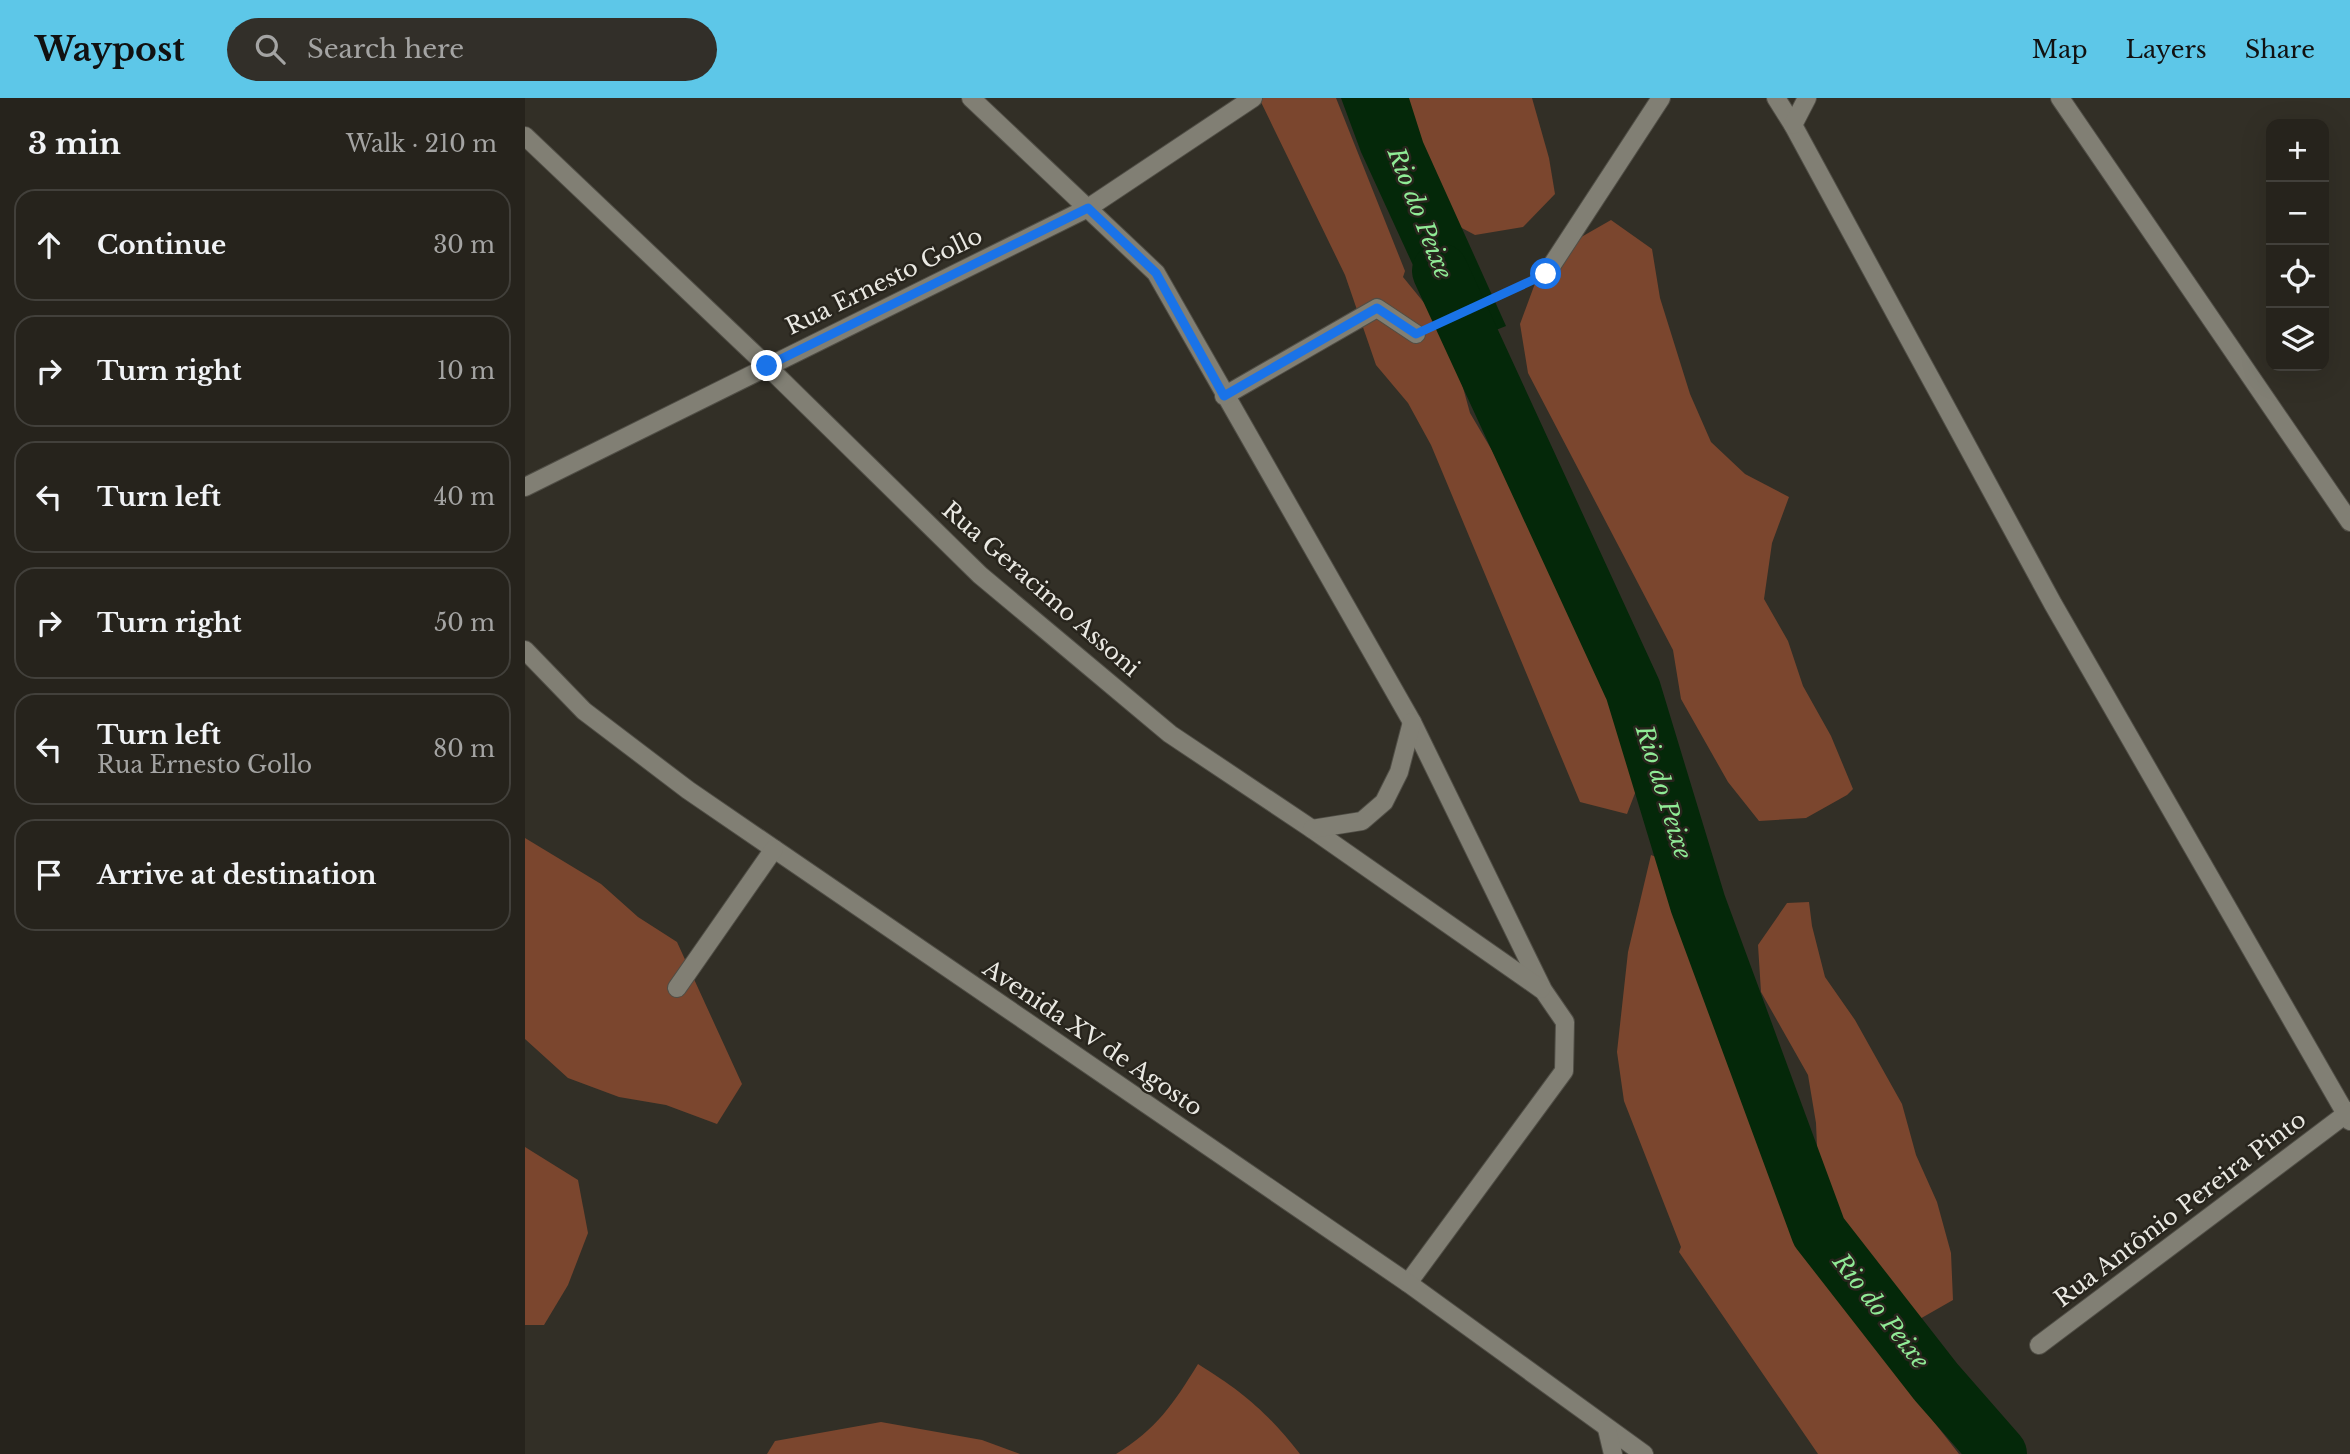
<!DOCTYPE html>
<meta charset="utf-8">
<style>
body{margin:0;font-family:"Libre Baskerville",serif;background:#322f29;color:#f1f3f6}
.controls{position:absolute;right:21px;top:21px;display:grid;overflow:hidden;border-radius:14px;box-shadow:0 7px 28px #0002}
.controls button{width:63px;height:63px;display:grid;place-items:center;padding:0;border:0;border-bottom:2px solid #42403b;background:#26231c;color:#f1f3f6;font:35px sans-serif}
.stop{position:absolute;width:21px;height:21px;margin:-16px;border:5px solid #1a73e8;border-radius:50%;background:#fff}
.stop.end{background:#1a73e8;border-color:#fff;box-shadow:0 2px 7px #0008}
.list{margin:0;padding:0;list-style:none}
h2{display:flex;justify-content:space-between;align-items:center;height:91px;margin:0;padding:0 28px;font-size:30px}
h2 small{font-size:23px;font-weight:400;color:#a4a4a3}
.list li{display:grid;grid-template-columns:46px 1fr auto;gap:21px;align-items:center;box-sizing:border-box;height:112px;margin:0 14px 14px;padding:0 14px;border:2px solid #42403b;border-radius:21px}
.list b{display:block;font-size:26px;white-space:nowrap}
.list p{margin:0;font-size:23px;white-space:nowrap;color:#a4a4a3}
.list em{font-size:23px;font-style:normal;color:#a4a4a3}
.icon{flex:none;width:38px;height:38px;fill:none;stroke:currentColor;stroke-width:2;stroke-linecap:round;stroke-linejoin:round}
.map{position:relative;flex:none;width:1825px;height:1356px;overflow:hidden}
header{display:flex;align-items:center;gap:42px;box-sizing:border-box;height:98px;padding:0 35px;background:#5dc7e8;color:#111}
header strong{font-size:33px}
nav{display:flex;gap:38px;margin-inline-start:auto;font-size:24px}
.search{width:490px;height:63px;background:#322f29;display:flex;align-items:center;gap:18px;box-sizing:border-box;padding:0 24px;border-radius:38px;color:#a4a4a3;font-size:26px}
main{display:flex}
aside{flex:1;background:#26231c}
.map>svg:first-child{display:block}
</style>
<header>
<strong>Waypost</strong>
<div class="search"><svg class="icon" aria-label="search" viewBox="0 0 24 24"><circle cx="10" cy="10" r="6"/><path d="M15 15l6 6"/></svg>Search here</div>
<nav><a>Map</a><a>Layers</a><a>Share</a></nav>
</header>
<main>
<aside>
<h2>3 min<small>Walk · 210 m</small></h2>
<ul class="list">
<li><svg class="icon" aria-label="ahead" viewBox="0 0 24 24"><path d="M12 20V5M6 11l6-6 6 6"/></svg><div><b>Continue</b></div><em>30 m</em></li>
<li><svg class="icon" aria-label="right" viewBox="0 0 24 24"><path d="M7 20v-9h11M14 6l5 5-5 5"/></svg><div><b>Turn right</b></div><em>10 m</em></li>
<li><svg class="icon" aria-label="left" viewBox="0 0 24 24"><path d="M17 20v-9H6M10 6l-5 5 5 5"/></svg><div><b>Turn left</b></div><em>40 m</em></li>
<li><svg class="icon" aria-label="right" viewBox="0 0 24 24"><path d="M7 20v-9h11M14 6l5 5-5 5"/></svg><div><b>Turn right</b></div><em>50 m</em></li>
<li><svg class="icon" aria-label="left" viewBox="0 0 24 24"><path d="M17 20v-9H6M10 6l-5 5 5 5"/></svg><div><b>Turn left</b><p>Rua Ernesto Gollo</p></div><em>80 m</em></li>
<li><svg class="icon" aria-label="arrive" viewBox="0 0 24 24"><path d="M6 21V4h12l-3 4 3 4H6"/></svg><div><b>Arrive at destination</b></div></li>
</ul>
</aside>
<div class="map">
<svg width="1825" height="1356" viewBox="0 0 1825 1356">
<rect width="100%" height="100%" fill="#322f26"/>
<!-- green -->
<g fill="#7b462e">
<path d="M734 0H811L880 173 878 179 909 217 931 264 945 315 1069 526 1067 532 1098 569 1114 615 1122 664 1102 716 1055 704 906 347 883 305 851 267 820 177Z"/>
<path d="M879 0H1007L1024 60 1030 96 998 129 950 137 905 113Z"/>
<path d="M1086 122 1127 151 1135 200 1165 296 1186 344 1220 376 1264 399 1247 445 1239 501 1263 543 1278 588 1306 638 1328 691 1322 697 1281 720 1234 723 1203 684 1156 601 1148 552 1003 275 995 226 1012 180 1044 146Z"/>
<path d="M0 740 76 786 113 819 152 844 217 986 192 1026 141 1007 94 999 43 980 0 941Z"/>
<path d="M1126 757 1172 775 1204 865 1231 967 1239 1016 1255 1061 1268 1112 1284 1157 1313 1201 1434 1356H1293L1154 1154 1156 1149 1099 1003 1092 954 1103 854Z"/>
<path d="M1284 804 1287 828 1300 879 1330 922 1377 1006 1391 1057 1412 1104 1426 1155 1428 1202 1386 1226 1340 1208 1317 1166 1301 1121 1293 1072 1291 1025 1283 977 1236 894 1233 847 1262 805Z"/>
<path d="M0 1049 53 1082 63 1135 43 1187 19 1227H0Z"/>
<path d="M673 1266C718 1294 742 1314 775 1356H591C631 1332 649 1305 673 1266Z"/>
<path d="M356 1324 457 1342 495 1356H242L250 1343Z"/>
</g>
<!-- water -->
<path fill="#042809" d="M816 0H884L898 44 981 228 926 250 836 54Z"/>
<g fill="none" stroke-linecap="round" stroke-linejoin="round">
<!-- river -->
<path stroke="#042809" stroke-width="56" d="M915 173 1108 592 1173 806 1294 1134 1411 1284 1474 1356"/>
<!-- minor casing -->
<g stroke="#504e46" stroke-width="20">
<g id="minor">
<path d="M446 0 631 175 887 624 1018 892 1040 924 1039 973 883 1185"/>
<path d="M1251 0 1268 27 1528 506 1825 1023"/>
<path d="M1535 0 1825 424"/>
<path d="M1268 27 1282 0"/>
<path d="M0 38 242 268 455 477 645 636 787 731 1016 891"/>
<path d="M1021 176 1136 0"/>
<path d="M699 298 852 210 891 236"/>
<path d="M0 389 563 110 728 0"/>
<path d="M0 552 59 613 163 692 883 1185 1119 1356"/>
<path d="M787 731 837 723 859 704 874 674 887 624"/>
<path d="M152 890 249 751"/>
<path d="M1514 1247 1825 1013"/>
<path d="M1082 1331 1088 1356"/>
</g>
</g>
<!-- path -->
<path stroke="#87857e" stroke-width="4.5" stroke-dasharray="5 5" stroke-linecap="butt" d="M911 227 1001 185"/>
<!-- minor -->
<use href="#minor" stroke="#817f74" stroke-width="18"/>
</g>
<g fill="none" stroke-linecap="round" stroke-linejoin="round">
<!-- route -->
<path stroke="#1a73e8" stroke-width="9" d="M242 268 563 110 631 175 699 298 852 210 891 236 1021 176"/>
</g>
<g text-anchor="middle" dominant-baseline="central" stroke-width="5" stroke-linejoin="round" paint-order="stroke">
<!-- street labels -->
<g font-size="23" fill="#eae9e3" stroke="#28251d">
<text transform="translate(359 183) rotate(-26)">Rua Ernesto Gollo</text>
<text transform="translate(516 491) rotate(41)">Rua Geracimo Assoni</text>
<text transform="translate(568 940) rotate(34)">Avenida XV de Agosto</text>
<text transform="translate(1655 1111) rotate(-37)">Rua Antônio Pereira Pinto</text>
</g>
<!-- water labels -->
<g font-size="24" font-style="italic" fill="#90eb96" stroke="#28251d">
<text transform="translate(895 115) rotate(69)">Rio do Peixe</text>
<text transform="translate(1139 694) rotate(73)">Rio do Peixe</text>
<text transform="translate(1356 1213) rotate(52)">Rio do Peixe</text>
</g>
</g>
</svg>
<div class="controls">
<button>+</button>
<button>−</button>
<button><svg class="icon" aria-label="locate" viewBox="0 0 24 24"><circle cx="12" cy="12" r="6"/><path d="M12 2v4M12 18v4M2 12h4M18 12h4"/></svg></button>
<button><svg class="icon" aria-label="layers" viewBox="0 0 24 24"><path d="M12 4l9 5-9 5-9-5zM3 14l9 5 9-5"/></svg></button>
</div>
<div class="stop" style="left:1021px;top:176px"></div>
<div class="stop end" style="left:242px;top:268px"></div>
</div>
</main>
